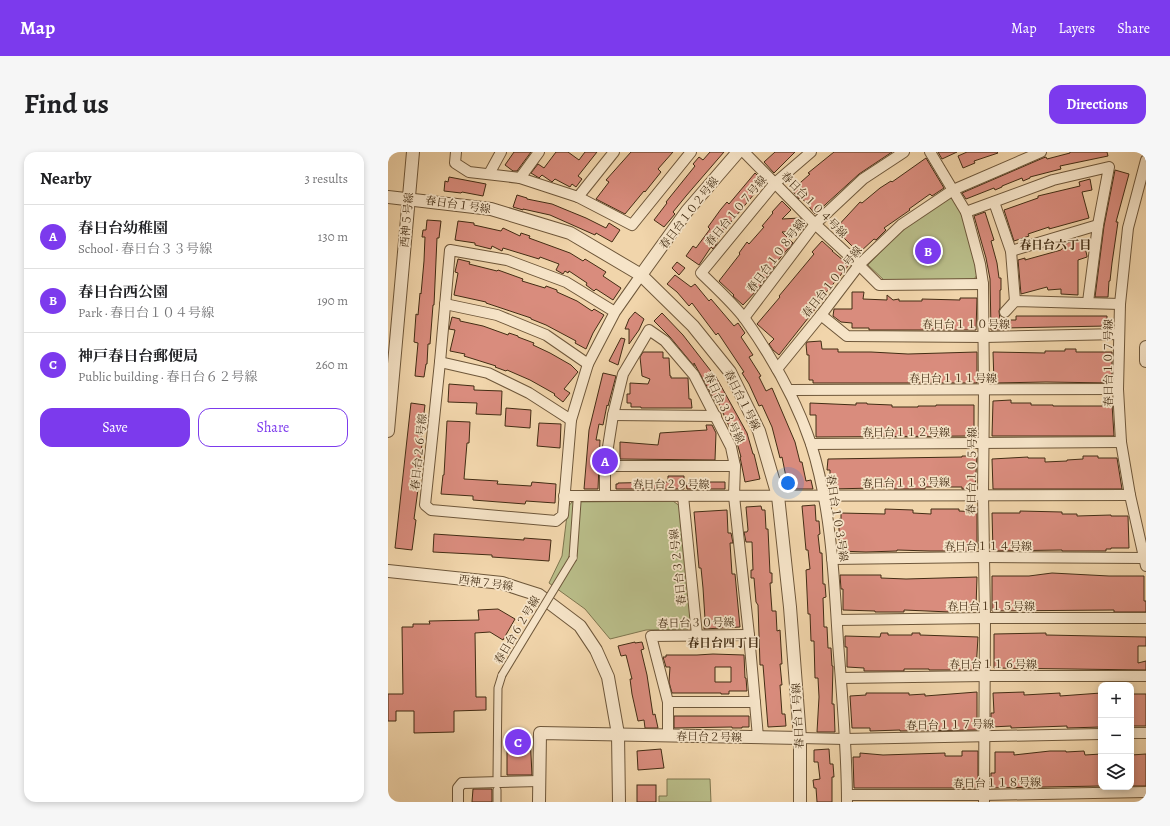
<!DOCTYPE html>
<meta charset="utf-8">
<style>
body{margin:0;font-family:Alegreya,"Noto Serif JP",serif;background:#f6f6f6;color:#202124}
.controls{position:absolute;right:12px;bottom:12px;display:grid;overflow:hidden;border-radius:8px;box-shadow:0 2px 6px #0003}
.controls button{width:36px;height:36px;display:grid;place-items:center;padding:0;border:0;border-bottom:1px solid #e0e0e0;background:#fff;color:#202124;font:20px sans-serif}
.you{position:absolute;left:400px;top:331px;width:14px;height:14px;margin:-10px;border:3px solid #fff;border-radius:50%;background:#1a73e8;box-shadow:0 0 0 6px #1a73e833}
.badge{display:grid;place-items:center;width:26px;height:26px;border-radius:50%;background:#7c3aed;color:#fff;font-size:13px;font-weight:700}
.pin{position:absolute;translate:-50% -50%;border:2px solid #fff;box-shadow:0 1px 4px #0006}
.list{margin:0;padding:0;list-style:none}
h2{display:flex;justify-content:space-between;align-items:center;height:52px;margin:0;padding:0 16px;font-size:17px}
h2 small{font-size:13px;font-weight:400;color:#757577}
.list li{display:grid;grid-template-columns:26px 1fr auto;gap:12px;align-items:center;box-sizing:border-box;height:64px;padding:0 16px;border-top:1px solid #e0e0e0}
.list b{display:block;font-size:15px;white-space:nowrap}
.list p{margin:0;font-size:13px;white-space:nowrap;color:#757577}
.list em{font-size:13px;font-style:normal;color:#757577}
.actions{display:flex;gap:8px;padding:12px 16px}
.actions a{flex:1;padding:9px 0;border:1px solid #7c3aed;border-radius:12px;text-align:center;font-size:14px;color:#7c3aed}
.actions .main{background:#7c3aed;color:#fff}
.icon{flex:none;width:22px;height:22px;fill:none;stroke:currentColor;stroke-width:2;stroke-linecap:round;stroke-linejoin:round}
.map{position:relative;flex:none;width:758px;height:650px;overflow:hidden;border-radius:12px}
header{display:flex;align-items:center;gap:24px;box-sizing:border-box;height:56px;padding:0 20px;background:#7c3aed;color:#fff}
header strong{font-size:19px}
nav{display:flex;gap:22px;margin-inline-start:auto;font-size:14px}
.intro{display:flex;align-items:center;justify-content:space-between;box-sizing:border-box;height:96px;padding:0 24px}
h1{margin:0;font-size:28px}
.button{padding:10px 18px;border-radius:12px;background:#7c3aed;color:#fff;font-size:14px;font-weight:700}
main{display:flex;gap:24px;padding:0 24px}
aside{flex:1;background:#fff;border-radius:12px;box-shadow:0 2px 6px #0003}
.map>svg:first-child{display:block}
</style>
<header>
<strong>Map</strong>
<nav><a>Map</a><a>Layers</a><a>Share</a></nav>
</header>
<div class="intro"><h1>Find us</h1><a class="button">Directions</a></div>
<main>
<aside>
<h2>Nearby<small>3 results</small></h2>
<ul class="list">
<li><span class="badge">A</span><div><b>春日台幼稚園</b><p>School · 春日台３３号線</p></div><em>130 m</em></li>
<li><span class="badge">B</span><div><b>春日台西公園</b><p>Park · 春日台１０４号線</p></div><em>190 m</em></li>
<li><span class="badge">C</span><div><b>神戸春日台郵便局</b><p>Public building · 春日台６２号線</p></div><em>260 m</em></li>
</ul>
<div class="actions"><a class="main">Save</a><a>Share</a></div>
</aside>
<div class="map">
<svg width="758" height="650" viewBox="0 0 758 650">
<rect width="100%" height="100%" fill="#f1d5ab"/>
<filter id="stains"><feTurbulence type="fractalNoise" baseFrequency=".005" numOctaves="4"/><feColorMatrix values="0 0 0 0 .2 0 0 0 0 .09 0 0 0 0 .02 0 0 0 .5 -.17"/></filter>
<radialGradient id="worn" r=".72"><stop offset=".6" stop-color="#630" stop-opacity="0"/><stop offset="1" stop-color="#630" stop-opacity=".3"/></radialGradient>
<!-- green -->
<g fill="#b9bd89" stroke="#7e754e">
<path d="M562 45 568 48 582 85 590 122 586 127 497 129 480 113 515 77Z"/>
<path d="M285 349 293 355 303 473 300 477 258 478 222 487 197 457 161 431 174 404 180 355 184 350Z"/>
<path d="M279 627H322L323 650H271V644H279Z"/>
</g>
<!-- building -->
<g fill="#d98c7d" stroke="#432d14" fill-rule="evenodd">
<path d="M126 0H143L129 19H125L117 13Z"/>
<path d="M168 0H180L191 8 197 0H209L190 24 194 27 188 35 184 32 182 35 167 27 164 30 154 23 151 26 143 21 150 12 156 16Z"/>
<path d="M243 0H285L270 17 273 20 257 40 256 39 237 62 208 47 221 30 218 28Z"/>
<path d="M322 0H336L298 44 285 60 287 62 276 75 266 68 279 51 278 50 307 14 305 12 311 5 315 8Z"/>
<path d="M387 0H407L386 21 376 10Z"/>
<path d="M446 0H504L471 22 427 62 413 45 411 47 404 38 422 22 420 21Z"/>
<path d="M550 0H569L554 7Z"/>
<path d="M579 0H609L610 1 586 9 587 11 575 16 570 4Z"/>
<path d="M682 0H719L720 4 672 14 673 17 642 25V26L635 29 634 26 614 34V35L607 38 606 36 578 47 574 41 655 6 658 5 659 7 682 1Z"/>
<path d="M538 6 556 36 544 44 542 42 521 57 522 58 496 76 498 78 488 88 486 87 471 101 447 77 472 50 474 51 492 36 503 29 504 30Z"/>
<path d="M727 18 741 22 728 70H730L724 111 722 129H721L720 145H707L716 74Z"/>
<path d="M367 21 376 30 343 70 342 69 328 88 330 90 325 97 323 95 311 113 298 104 305 94 308 96 322 77 320 75 333 57 339 50 341 52Z"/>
<path d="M61 25 98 32 95 44 74 40 73 41 56 39 57 29 60 30Z"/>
<path d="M702 27 704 38 694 40 701 66 661 77V75L640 82 641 84 626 89 616 58 650 46V44L692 34 691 30Z"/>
<path d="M129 43 139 46V47L164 52 176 57 198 66 218 76 221 71 232 78 224 90 208 81 207 83 162 63 135 57V58L125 55Z"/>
<path d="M394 49 403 58 394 67 412 66 418 73 414 79 394 80 405 91 386 113 387 114 370 137 355 153 345 144 346 143 331 129 352 102 351 101 359 90 361 92 376 75 374 74 385 61 384 60Z"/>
<path d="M597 60 606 88 603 89 609 111 611 126H613V138H612V156L611 159 612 168H628V164H719V174L616 176V178H603L602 127 598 106 586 64Z"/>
<path d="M39 68 53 69 51 86H49L46 153H45L42 192H40L39 212H38L36 225 27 224 30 191 26 190 28 162 30 163 32 141 33 142 36 109 37 85H34L35 78H38Z"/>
<path d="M70 69 86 71V73L113 79 115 76 132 84 133 81 142 84 141 86 182 101 195 109 197 107 218 120 215 124 233 136 225 148 208 137 206 139 198 133 199 131 181 119 180 121 177 119 175 122 168 118 171 112 152 105 151 107 115 96 114 99 104 94 103 97 87 93V91L67 88Z"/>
<path d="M695 87 699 104V105L690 108V143L673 142V137L660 138 659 135 633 142 630 108 637 106V108L673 98 679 91Z"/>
<path d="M434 89 445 99H444L461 113 425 156H428L391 203 385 198 381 192 386 187 369 172 392 145 391 144 426 102 424 100Z"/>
<path d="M70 107 82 110 81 112 109 119 110 118 135 127 134 129 157 136 158 134 169 138V140L189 149 204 159 206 157 216 163 205 181 198 197 187 191 188 189 158 173 143 167V166L98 151V150L66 143 70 121 67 120Z"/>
<path d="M289 110 297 116 291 123 284 116Z"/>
<path d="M287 123 303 135 307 132 321 149 323 147 346 174 350 171 357 181 353 185 365 203 361 205 373 224 371 225 378 239 384 236 407 290 412 310H414L418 329 423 328 425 337H405L402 324 398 325 394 305 392 306 384 275 374 253 371 254 361 232 354 221 356 220 330 181 328 183 304 151 301 154 289 140 279 132Z"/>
<path d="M464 140H476L475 147 499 148V143L505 148 511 147V149H534V147L572 148V146H589L588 178H481V176H464V171L453 170 445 164 446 157H464Z"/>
<path d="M247 160 256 167 251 178 241 192V177H237L241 167Z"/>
<path d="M274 161 295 183 326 223H327L359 281 365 302H366L372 327 357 330 352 305H353L346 280 344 281 327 243V249L306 211V214L282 185 266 169Z"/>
<path d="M64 165 72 167V169L95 174 120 183 121 181 130 184V185L146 191 145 193 162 201 183 213 190 220 176 237 182 241 175 250 166 243 167 242 142 228 119 218 118 219 107 215 108 214 76 204 77 202 62 199 67 178 61 177Z"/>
<path d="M233 186 237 187 230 213 221 209Z"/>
<path d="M433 189 434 197H450V200H483L520 202 589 200V231H425V228H421V203H419L418 192 419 190Z"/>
<path d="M677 197H688V200H724V231L658 230 606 231 605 200 657 201V199H677Z"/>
<path d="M255 200H275V206H281L282 224H283V226H300L301 247H303L304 256H253V255H243V251H239V242H242V231L260 232 262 227 254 224 252 205Z"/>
<path d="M215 221 228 224 220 254 219 253 215 273 211 272 208 288H212L210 337H196L201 278Z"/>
<path d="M61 232 86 234V238L114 239 113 263 88 262 89 251 60 250Z"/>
<path d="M623 248V251H643V253H665V254H715V252H724L726 284H604L605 249Z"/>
<path d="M23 251 37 253 32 292H34L29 330H31L26 367 28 368 24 398 7 396Z"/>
<path d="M422 251 468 253V251H479V252L504 253V255H530V254H548V253H586V284L428 285V263H422Z"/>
<path d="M118 256 143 258 142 276 117 274Z"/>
<path d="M59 269 82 270 81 291H79L76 327 110 329 109 332 143 334 144 330 168 332 167 351 138 349 137 352 85 348V344L53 342 55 323H56Z"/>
<path d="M151 271 173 272 172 296 149 294Z"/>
<path d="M318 273H324L328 281 327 308 232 307V290L270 293 272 281 319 278Z"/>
<path d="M574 304H589L587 337H574V335H537V337H506V335L487 334V336L442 337V318H439L440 307 574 305Z"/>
<path d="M695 304H710V306H729L734 337H605L604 307 640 305V306H657V310L679 309V308L695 307Z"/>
<path d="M280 324H296V337H228V332H230V331L280 330Z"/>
<path d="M319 330H337V337H299L298 331Z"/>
<path d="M427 353 428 369H431L432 382 430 383 432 401H434L435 432H437L438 445 435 446 436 475H439L440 496H443L444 514H445L444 552H446L447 580H429L431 545 430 526H427L426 489H423L422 462H420L418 418 422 417 420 398H418L414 354Z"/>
<path d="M373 354 374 358H377L378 377H380L382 421H384V431H382L384 459H388L389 479 392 478 394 512H392L394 533H392L394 562H397L398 574 380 575 375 513H372L370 453 368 450 366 426H363V418H365L364 390H358L356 380H359L360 378 358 355Z"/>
<path d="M497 357 525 358V361L543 362V357H571V359L589 360V394H585V399H542L509 398V399L478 400 451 399V367H453V361L497 362Z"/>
<path d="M339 358 340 381H343L345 391H342L344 422H347L352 475 316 477V467H317L315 436 313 416H311L306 360Z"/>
<path d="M632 359 674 360V362H689V364L723 363V364H740L741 396H723V397H718V399H674V398L605 399 604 361H632Z"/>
<path d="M46 382 136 388V386L163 388 161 409 104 405V403L45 400Z"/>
<path d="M664 421 721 424H756V449H758V460H726V458L604 459V424H641Z"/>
<path d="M452 423H493V426L518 427 589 425 588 455H570V458H562V460L516 458V460H487V459L455 458V437H453Z"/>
<path d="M110 457 127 467 115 488 102 480 87 481 88 545H98V558L66 559V580L26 581V559H8V569H0V542H15L14 475H25V472H42L41 469 91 468 90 458Z"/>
<path d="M493 481H500V483H524V481H532V483L590 485 588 518H541V517H516V519H476V516L459 515V495H457V484L492 485Z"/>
<path d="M658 481V483L758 485V494H750V511L758 509V518L606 516V482Z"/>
<path d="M247 490V491L254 490 256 497 253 498 259 523 265 563 267 562 270 576H257L256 568 250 569 244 542 242 527H244L238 503 233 504 230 494Z"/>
<path d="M325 502 356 503 357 526H358L359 539H341V542H333V541H284L281 530 282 515H278L275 505H278V503H309ZM327 515H343V530H327Z"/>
<path d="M589 540V578L512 579V578L482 579V576H464L462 544 478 543V541H521V543L537 542V544Z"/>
<path d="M636 540V543L672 541V544L713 541V575L679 576V574L623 576V574L603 575V561H606L605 541Z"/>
<rect x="743" y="542" width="15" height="32"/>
<path d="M286 564H361V575H354V576H344V575L286 576Z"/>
<path d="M142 583 144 623H119V584Z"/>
<path d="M273 597 276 616 250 618 249 599Z"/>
<path d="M441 597 442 612H445L446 625H444V650H429L428 636H426L425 628 432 627 430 610H426V598Z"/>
<path d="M574 599H590V636H466L465 605H472V601L495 603 557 601V604H574Z"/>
<path d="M662 599H678V600L696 599 697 603 713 602V613H712L713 634 603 636V621H607V600H626V603Z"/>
<path d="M758 602V634H743V603Z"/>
<rect x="249" y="633" width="19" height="17"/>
<path d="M85 637H104V650H84Z"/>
</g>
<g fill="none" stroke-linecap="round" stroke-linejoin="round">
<!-- pedestrian casing -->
<g stroke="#6e573a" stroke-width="9">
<g id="pedestrian">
<path d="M185 406 189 350"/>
<path d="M109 624 110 536 114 523"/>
<path d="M109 638V650"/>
</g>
</g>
<!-- minor casing -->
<g stroke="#6e573a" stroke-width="12">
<g id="minor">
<path d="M68 0 67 11 81 20 132 26"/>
<path d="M151 0 132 26 190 45 244 73 303 0"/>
<path d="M356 0 427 72 471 113 491 133 595 132"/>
<path d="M423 0 387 31 313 121C327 135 344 150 357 167 384 205 408 247 423 292 443 355 446 424 450 490 454 543 459 597 459 650"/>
<path d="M542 0 578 60 592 112 595 132 596 238 595 342 597 466 596 650"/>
<path d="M758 8 740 76 732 152 730 237 733 290 742 343 758 414"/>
<path d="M101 22 113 0"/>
<path d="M190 45 226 0"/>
<path d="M606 50 623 99 627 149"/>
<path d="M578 60 665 28 721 15 710 73 700 150"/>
<path d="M623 99 710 73"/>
<path d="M57 152 109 163 158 183 200 212"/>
<path d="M227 160 178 130 119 108 62 98 52 210 37 353 43 358 168 369 175 363 183 268 200 212 227 160 253 123"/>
<path d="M617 160 627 149 732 152"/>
<path d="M433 163 459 184 596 185 731 182"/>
<path d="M356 166 427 72 475 27 516 0"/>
<path d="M52 210 100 221 141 241 183 268"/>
<path d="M389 217 433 163 471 113 513 73 565 38 653 0"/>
<path d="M401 238 730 237"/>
<path d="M225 263 328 264"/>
<path d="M423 292 733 290"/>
<path d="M217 314H347"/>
<path d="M217 343V314L225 263 235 222 261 178 277 189 306 223 343 295 347 314 346 344 361 483 370 585"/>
<path d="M176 344 742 343"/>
<path d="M295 344 309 483"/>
<path d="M444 407 596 405 756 406"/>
<path d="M449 468 597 466H758"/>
<path d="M453 526 597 524H758"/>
<path d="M280 550H367"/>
<path d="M743 581H758"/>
<path d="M280 584V550L263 484 361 483"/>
<path d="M412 586 457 587 713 582"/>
<path d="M459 643H595L758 640"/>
<path d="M70 650V636L74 631 151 629"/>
</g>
</g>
<!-- tertiary casing -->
<g stroke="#6e573a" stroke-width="14">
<g id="tertiary">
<path d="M0 45 103 57 182 81 253 123 305 174 342 220 371 279 390 344 402 455 412 586V650"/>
<path d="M253 123 299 59 350 0"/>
<path d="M758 195V209"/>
<path d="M0 279 25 0"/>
<path d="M0 419 114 431 132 437 151 443 192 474 208 498 220 525 230 582 231 650"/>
<path d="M151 650 152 581 412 586"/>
</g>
</g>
<!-- pedestrian -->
<use href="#pedestrian" stroke="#f6e4c8" stroke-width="7"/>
<!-- minor -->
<use href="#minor" stroke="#f6e4c8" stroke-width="10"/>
<!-- tertiary -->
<use href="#tertiary" stroke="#f6e4c8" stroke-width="12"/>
<!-- pedestrian-bridge casing -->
<g stroke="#6e573a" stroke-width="9" stroke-linecap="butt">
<path id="pedestrian-bridge" d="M114 523 185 406"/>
</g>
<!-- pedestrian-bridge -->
<use href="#pedestrian-bridge" stroke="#f6e4c8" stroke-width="7"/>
</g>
<g text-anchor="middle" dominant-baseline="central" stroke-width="3.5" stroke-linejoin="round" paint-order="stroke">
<!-- street labels -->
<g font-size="11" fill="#432d14" stroke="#f6e4c8">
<text transform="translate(70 53) rotate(8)">春日台１号線</text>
<text transform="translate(426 53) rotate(45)">春日台１０４号線</text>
<text transform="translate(348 59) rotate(-50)">春日台１０７号線</text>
<text transform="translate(301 61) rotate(-52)">春日台１０２号線</text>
<text transform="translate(19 68) rotate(-85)">西神５号線</text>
<text transform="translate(388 104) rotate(-53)">春日台１０８号線</text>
<text transform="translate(444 130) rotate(-51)">春日台１０９号線</text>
<text x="578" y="172">春日台１１０号線</text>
<text transform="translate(720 211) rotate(-90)">春日台１０７号線</text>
<text x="565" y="226">春日台１１１号線</text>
<text transform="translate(354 248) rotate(63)">春日台１号線</text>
<text transform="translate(336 256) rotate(64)">春日台３３号線</text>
<text x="518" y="280">春日台１１２号線</text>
<text transform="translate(31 300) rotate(-84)">春日台２６号線</text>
<text transform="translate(584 319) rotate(-89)">春日台１０５号線</text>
<text transform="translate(518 331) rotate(-1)">春日台１１３号線</text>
<text x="283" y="332">春日台２９号線</text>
<text transform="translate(449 366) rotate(81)">春日台１０３号線</text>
<text x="600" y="394">春日台１１４号線</text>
<text transform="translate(290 415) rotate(-96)">春日台３２号線</text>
<text transform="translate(98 431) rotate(8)">西神７号線</text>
<text x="603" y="454">春日台１１５号線</text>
<text transform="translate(308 471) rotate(-1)">春日台３０号線</text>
<text transform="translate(129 478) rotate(-59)">春日台６２号線</text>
<text x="605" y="512">春日台１１６号線</text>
<text transform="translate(410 564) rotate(-93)">春日台１号線</text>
<text transform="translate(562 573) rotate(-1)">春日台１１７号線</text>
<text transform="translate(321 585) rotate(1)">春日台２号線</text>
<text transform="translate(609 631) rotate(-1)">春日台１１８号線</text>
</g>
<!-- neighbourhood labels -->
<g font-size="12" font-weight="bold" fill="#432d14" stroke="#f6e4c8">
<text x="667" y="93">春日台六丁目</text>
<text x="335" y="491">春日台四丁目</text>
</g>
</g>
<rect width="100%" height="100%" filter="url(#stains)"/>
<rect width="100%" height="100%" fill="url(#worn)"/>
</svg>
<div class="controls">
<button>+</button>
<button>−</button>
<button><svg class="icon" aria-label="layers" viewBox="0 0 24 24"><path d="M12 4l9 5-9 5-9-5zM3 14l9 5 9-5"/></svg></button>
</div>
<div class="you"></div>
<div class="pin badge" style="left:217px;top:309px">A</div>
<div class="pin badge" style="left:540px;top:99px">B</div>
<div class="pin badge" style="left:130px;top:590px">C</div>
</div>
</main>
